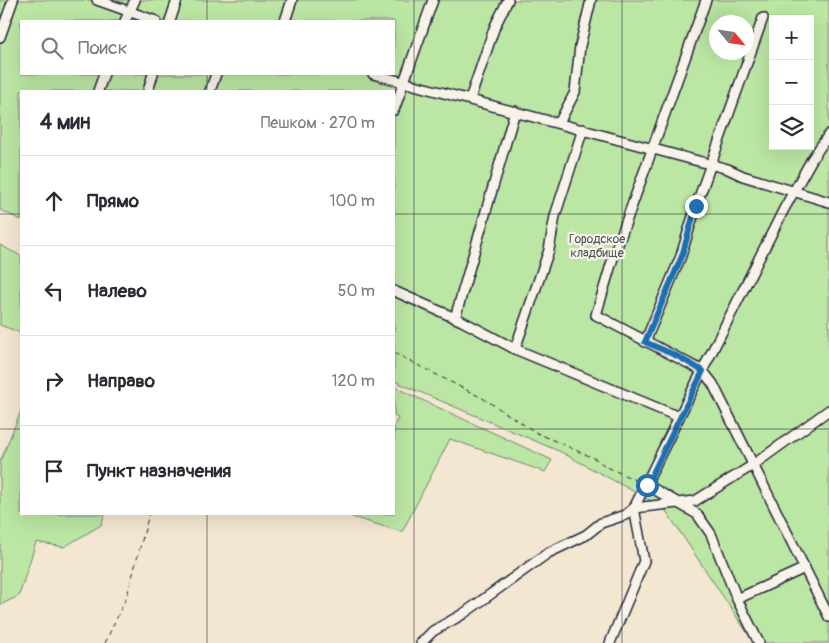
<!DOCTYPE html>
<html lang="ru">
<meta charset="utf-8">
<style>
body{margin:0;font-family:Pangolin,sans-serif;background:#f7f7f7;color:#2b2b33}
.controls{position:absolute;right:15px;top:15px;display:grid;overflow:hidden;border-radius:0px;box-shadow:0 5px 20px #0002}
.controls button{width:45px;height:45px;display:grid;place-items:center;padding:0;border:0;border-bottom:1px solid #e1e1e2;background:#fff;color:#2b2b33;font:25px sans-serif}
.compass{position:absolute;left:709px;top:15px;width:45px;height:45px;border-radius:50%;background:#fff;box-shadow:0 5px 20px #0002;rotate:119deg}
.stop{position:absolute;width:15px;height:15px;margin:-11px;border:4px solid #1f6fb2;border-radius:50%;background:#fff}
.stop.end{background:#1f6fb2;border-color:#fff;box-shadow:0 1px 5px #0008}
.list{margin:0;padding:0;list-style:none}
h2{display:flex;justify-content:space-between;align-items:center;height:65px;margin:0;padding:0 20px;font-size:21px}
h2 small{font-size:16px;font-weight:400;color:#7c7c81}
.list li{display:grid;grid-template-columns:32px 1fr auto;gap:15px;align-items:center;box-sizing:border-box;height:90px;padding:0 20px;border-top:1px solid #e1e1e2}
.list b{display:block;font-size:19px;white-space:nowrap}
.list em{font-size:16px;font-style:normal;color:#7c7c81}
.icon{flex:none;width:28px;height:28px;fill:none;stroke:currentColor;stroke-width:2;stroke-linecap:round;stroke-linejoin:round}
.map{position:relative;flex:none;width:829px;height:643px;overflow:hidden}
.search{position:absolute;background:#fff;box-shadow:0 5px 20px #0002;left:20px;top:20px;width:375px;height:55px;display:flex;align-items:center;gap:12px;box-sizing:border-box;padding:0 18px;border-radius:0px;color:#7c7c81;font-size:19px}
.panel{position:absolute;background:#fff;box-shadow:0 5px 20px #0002;left:20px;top:90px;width:375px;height:425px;border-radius:0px}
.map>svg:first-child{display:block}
</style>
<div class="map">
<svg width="829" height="643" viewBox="0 0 829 643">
<rect width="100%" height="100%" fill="#f4e7d2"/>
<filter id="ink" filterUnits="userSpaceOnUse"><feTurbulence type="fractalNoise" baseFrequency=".02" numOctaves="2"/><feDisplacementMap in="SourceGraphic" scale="10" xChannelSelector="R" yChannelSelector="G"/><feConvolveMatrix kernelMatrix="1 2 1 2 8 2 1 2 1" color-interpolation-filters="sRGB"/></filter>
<g filter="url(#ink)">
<!-- green -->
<g fill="#bbe6a3" stroke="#6e846f" fill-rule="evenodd">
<path d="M0 0H829V643H754L664 508 561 452 394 381V91H21V220L0 210ZM773 19H810V146H773ZM21 21H394V74H21ZM716 22H746V52H716Z"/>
<path d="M0 245 21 256V333L0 325Z"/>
<path d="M394 387 552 460 545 472 450 439 402 532 352 517 354 514H394V427L398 418 394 416Z"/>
<path d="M21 411V514H105L101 525 64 547 36 542 19 596 0 605V462Z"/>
</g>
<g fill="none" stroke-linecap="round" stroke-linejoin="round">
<!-- minor casing -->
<g stroke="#22223b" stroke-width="12">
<g id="minor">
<path d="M97 0 156 21"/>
<path d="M706 0 613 258 596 315 703 371 713 384 829 617"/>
<path d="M125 21 135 0"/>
<path d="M170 21 177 0"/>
<path d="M285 21 292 0"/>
<path d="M0 37 13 0"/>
<path d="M373 74 728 169 743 176 829 202"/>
<path d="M98 91 104 74"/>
<path d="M148 91 153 74"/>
<path d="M210 91 216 74"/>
<path d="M470 99 495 26 508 0"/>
<path d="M394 110 433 0"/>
<path d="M559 123 575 92 580 46 591 0"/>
<path d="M394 291 462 321 515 349 679 417 784 209 812 159 829 134"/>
<path d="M455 318 515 111"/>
<path d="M645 342 681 256 696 206 763 18"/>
<path d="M515 349 549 250 555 216 583 129"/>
<path d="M647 485 697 514 711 534 737 599 759 643"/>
<path d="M737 599 805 568"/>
<path d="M421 643 433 631 463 614 548 553 586 535 601 523 625 515 634 508 679 417"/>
<path d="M610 643 644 561 634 508 695 501 753 465 829 410"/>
</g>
</g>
<!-- path -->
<g stroke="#22223b" stroke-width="1" stroke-dasharray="5 4" stroke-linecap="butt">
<path d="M394 353 484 399 537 433 596 459 605 466 637 481"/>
<path d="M105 643 127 596 149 514"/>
</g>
<!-- minor -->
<use href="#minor" stroke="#f7f3e8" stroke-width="9"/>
</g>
</g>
<g fill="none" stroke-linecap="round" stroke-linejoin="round" filter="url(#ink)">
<!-- route -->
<path stroke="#1f6fb2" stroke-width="6" d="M647 485 703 371 677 356 645 342 682 256 696 206"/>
</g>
<!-- grid -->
<path fill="none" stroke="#22223b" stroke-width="1" stroke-opacity="0.55" d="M207 0V21M414 0V643M622 0V643M207 74V91M0 214H21M394 214H829M0 429H21M394 429H829M207 514V643"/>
<g text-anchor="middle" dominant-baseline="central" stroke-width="4.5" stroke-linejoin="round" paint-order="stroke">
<!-- park labels -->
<g font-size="12" fill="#485355" stroke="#f7f3e8">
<text x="597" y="239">Городское<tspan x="597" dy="14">кладбище</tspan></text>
</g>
</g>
</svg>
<div class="controls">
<button>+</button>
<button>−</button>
<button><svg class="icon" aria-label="layers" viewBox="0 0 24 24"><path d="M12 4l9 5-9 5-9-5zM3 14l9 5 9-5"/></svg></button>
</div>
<svg class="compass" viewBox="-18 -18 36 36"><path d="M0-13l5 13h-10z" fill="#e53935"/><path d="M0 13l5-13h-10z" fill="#7c7c81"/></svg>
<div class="stop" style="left:647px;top:485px"></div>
<div class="stop end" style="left:696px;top:206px"></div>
<div class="search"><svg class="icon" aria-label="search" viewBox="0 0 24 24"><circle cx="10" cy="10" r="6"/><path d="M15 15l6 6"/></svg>Поиск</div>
<section class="panel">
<h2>4 мин<small>Пешком · 270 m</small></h2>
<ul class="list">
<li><svg class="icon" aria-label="ahead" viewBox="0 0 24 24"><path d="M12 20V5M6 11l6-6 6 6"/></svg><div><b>Прямо</b></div><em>100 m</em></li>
<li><svg class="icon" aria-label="left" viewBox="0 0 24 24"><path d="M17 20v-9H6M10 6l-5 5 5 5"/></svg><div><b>Налево</b></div><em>50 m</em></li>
<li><svg class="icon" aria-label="right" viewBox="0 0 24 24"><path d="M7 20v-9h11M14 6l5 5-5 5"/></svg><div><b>Направо</b></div><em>120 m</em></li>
<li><svg class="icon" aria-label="arrive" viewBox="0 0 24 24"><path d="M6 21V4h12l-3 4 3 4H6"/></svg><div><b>Пункт назначения</b></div></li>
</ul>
</section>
</div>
